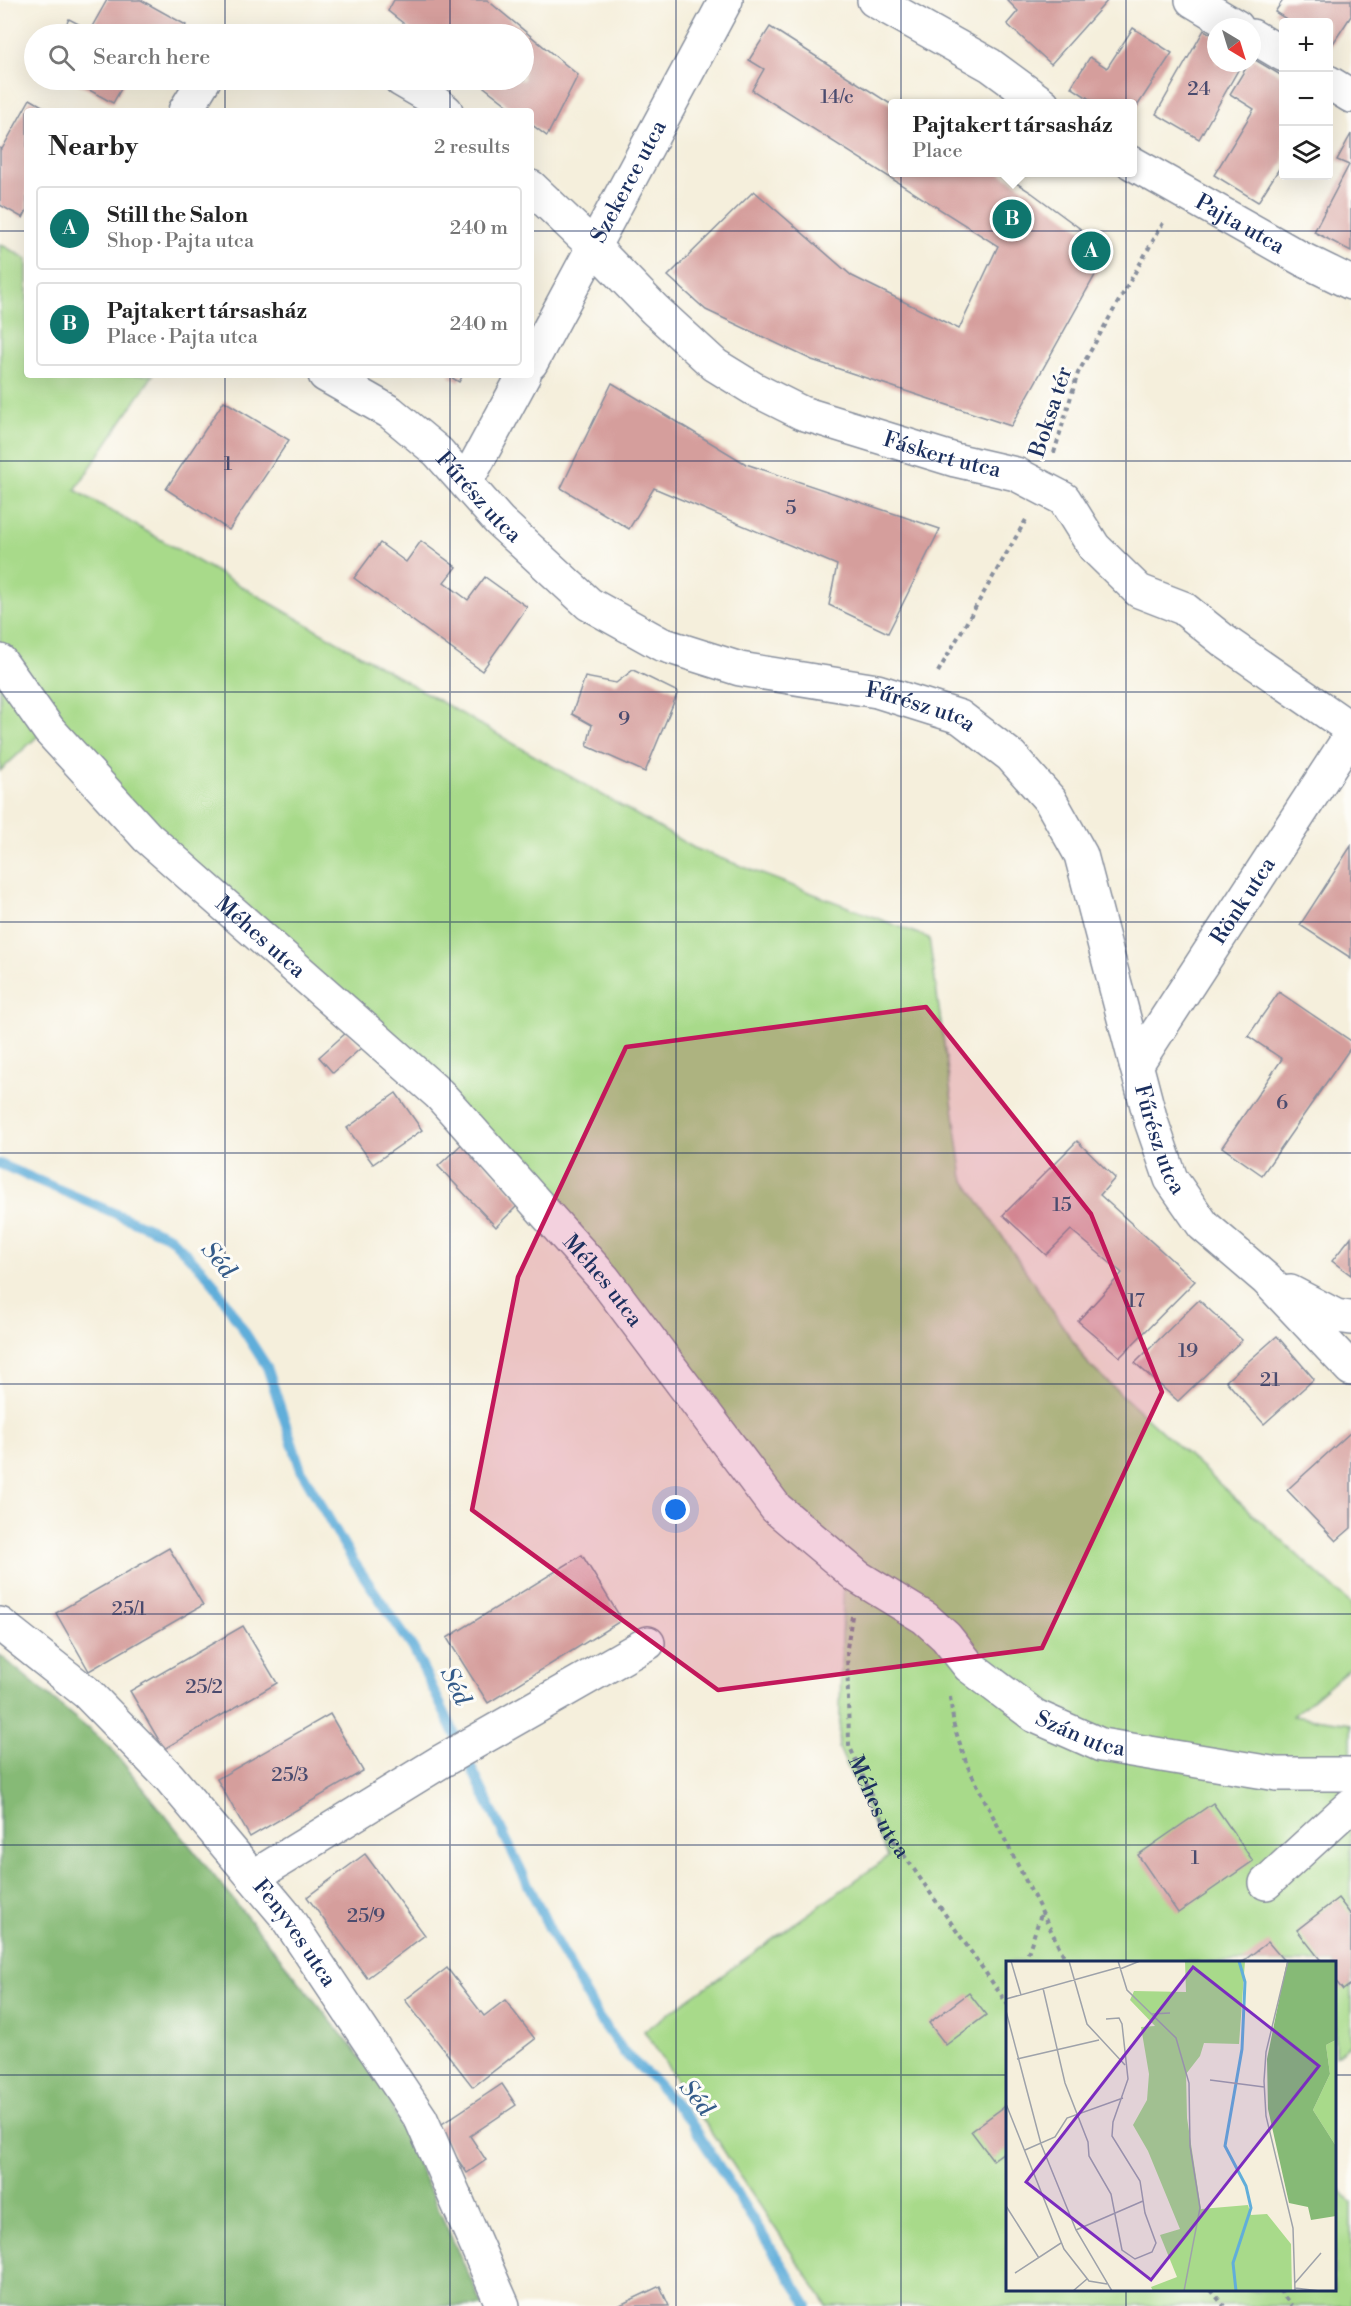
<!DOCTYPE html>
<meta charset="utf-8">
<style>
body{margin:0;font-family:"Libre Bodoni",serif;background:#f2f2f2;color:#222}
.controls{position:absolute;right:18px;top:18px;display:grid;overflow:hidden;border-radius:6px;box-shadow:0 6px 24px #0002}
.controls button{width:54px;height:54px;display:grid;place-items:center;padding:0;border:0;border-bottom:2px solid #e0e0e0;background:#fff;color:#222;font:30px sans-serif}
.compass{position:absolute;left:1207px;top:18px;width:54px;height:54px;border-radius:50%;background:#fff;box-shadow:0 6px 24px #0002;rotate:142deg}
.you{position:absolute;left:676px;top:1510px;width:21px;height:21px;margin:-15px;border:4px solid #fff;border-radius:50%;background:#1a73e8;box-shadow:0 0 0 9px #1a73e833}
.badge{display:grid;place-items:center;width:39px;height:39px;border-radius:50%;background:#0f766e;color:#fff;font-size:20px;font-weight:700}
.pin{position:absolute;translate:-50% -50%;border:3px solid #fff;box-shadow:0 2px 6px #0006}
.popup{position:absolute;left:888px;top:99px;width:249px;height:78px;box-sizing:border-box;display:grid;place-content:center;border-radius:6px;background:#fff;filter:drop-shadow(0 2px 4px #0005);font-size:20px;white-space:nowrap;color:#767676}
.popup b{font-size:22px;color:#222}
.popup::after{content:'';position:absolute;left:50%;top:100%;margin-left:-12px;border:12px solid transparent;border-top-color:#fff}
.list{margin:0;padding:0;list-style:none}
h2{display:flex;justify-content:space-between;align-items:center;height:78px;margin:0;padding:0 24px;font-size:26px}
h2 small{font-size:20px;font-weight:400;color:#767676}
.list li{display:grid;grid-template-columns:39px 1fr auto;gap:18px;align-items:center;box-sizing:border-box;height:84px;margin:0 12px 12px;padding:0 12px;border:2px solid #e0e0e0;border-radius:6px}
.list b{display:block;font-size:22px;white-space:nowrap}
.list p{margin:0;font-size:20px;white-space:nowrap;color:#767676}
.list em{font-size:20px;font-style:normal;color:#767676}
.icon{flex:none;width:33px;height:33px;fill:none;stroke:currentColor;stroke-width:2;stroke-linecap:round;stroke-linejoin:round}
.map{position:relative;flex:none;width:1351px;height:2306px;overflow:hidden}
.search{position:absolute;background:#fff;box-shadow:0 6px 24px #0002;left:24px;top:24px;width:510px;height:66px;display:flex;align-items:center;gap:15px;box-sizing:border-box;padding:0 21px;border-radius:33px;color:#767676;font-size:22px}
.panel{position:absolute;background:#fff;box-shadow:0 6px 24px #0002;left:24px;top:108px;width:510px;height:270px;border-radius:6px}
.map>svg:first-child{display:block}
</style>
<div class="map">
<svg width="1351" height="2306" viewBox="0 0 1351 2306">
<rect width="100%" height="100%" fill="#fdfcf7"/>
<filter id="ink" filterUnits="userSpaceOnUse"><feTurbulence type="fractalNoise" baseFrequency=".0167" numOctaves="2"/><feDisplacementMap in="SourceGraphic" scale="12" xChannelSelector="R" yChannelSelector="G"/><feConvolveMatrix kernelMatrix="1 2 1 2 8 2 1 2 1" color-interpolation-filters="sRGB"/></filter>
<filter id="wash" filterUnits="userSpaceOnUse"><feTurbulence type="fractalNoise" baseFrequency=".008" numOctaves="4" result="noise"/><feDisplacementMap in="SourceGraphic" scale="24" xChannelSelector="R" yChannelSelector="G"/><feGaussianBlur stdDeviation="1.35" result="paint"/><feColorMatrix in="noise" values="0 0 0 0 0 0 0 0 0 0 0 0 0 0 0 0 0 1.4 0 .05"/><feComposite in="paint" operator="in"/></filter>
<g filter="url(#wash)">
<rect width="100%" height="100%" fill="#f5efdc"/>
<!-- green -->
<path fill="#a8da8a" stroke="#628474" stroke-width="1.5" d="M0 244 27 259V375H153L75 490 694 848 929 938 963 1178 1089 1365 1351 1604V1667L1293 1716 1351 1724V2044L1335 2056 1334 1962H1008V2290H1334L1335 2183 1351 2203V2306H827L644 2031 888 1857 839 1748 844 1558 801 1521 606 1267 39 735 0 771Z"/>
<!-- forest -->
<path fill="#86ba76" stroke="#50746a" stroke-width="1.5" d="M0 1655 111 1748 380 2082 483 2306H0Z"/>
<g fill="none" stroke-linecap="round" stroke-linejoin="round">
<!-- stream -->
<path stroke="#61aeda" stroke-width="10" d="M0 1164 170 1237 210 1278 267 1367 301 1470 352 1559 413 1648 555 1940 599 2018 625 2054 653 2079 690 2121 808 2306"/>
</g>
<g id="blocks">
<!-- building -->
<g fill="#d59e9c">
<path d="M107 0H141L186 25 181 34H61L69 19 90 30Z"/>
<path d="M394 0H487L578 75 547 136 531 124V111H515L475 80H524V34H417L388 11Z"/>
<path d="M1007 0H1108L1051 64 1007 24 1018 11Z"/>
<path d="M1283 0H1351V16L1330 48 1328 47V22H1291L1275 12Z"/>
<path d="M770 27 892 105V172H999L1032 193 1109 250 1011 426 812 360 706 310 668 276 754 191 852 276 959 329 998 246 752 90 764 69 749 60Z"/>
<path d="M1133 28 1172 53 1132 114V104H1097L1071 87 1090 57 1107 68Z"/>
<path d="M1204 30 1216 37V63H1242L1199 139 1156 114Z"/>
<path d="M1252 58 1284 77V161L1258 202 1214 175 1254 109 1230 94 1249 63H1252Z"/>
<path d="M71 80H126L113 103Z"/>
<path d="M30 99 51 111H27V210L23 218 0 205V148L2 149Z"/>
<path d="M1351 134V251L1314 232 1349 165 1337 160Z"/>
<path d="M447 375H463L459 382Z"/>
<path d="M612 383 746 464 940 529 888 633 829 605 837 565 654 488 629 529 561 488Z"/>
<path d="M224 401 289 440 229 530 166 489Z"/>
<path d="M421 541 456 567 444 582 468 600 485 577 527 607 482 671 354 578 380 543 406 562Z"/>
<path d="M633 670 678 692 645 772 587 746 592 725 572 714 585 677 616 683Z"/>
<path d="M1351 846V958L1300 925Z"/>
<path d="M1279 992 1351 1041V1047L1262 1175 1222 1147 1282 1059 1248 1036Z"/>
<path d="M347 1032 361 1048 333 1073 319 1057Z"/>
<path d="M396 1093 422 1130 373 1164 347 1128Z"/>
<path d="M1077 1141 1115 1178 1100 1195 1195 1281 1120 1357 1078 1321 1122 1273 1071 1230 1046 1255 1003 1215Z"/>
<path d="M464 1142 521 1202 496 1227 438 1166Z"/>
<path d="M1351 1237V1275L1332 1261Z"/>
<path d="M1199 1300 1242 1340 1178 1401 1135 1363Z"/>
<path d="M1277 1336 1314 1379 1264 1424 1226 1381Z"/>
<path d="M1351 1432V1528L1336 1541 1287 1490Z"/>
<path d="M169 1548 203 1605 89 1671 56 1613Z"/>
<path d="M582 1555 622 1620 488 1703 447 1638Z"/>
<path d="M243 1626 277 1683 164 1749 130 1691Z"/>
<path d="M330 1714 363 1771 250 1837 217 1779Z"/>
<path d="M1213 1803 1253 1861 1178 1913 1138 1855Z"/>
<path d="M365 1854 425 1935 367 1978 307 1897Z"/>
<path d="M1338 1898 1351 1915V1984L1343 1990 1334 1979V1962H1322L1297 1930Z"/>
<path d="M1268 1942 1285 1962H1242Z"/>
<path d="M447 1968 484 2016 505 2000 535 2039 473 2087 405 2000Z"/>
<path d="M969 1993 986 2015 946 2045 929 2023Z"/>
<path d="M502 2084 516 2105 470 2136 486 2160 467 2173 436 2128Z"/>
<path d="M1008 2104V2149L993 2160 971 2131Z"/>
<path d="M660 2286 669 2306H618Z"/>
</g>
</g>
</g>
<g filter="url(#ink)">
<use href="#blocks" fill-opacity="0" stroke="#888f9d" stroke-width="1.5"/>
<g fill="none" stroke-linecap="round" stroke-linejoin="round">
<!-- minor casing -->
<g stroke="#888f9d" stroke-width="36">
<g id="minor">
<path d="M874 0 990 65 1043 104"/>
<path d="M1192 0 1237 27"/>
<path d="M1252 36 1284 55"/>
<path d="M401 80 425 94 446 111"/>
<path d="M1328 82 1351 96"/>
<path d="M185 111 204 80"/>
<path id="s2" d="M1132 163 1302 259 1351 283"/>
<path id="s3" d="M531 187 594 247 654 309 715 365 754 389 802 413 955 460 1016 474 1064 499 1094 547 1139 591 1183 608 1224 641 1351 729"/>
<path id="s4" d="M531 363 726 0"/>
<path id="s5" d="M325 375 390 412 438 452 499 521 589 604 661 644 740 669 877 691 960 717 1011 756 1050 800 1081 855 1151 1121 1171 1179 1203 1225 1266 1279 1351 1369"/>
<path d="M466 482 524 375"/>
<path id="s6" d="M0 661 49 730 147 837 439 1094 604 1279 776 1508 858 1577 925 1618 946 1637 969 1666 1035 1716 1101 1745 1277 1774H1351"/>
<path id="s7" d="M1136 1065 1351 735"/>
<path d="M1290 1292 1336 1316 1351 1318"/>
<path id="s8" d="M0 1624 87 1693 169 1777 285 1915 421 2119 503 2306"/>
<path d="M253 1877 440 1762 648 1643"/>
<path d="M1266 1883 1351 1805"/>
</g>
</g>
<!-- path -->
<g stroke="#888f9d" stroke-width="4" stroke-dasharray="4.5 4.5" stroke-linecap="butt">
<path d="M1054 453 1078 373 1163 223"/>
<path d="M938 672 1027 518"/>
<path id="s1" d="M852 1616 847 1648 849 1745 888 1832 1008 2005"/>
<path d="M950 1697 954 1726 967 1765 1067 1962"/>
<path d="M1025 1962 1042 1911"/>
<path d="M1211 2290 1224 2306"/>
<path d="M1279 2290 1292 2306"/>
</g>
<!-- minor -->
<use href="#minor" stroke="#fff" stroke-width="33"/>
</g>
</g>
<!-- marked area -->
<path fill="#c2185b" fill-opacity="0.2" stroke="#c2185b" stroke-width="4.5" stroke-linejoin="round" d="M926 1007 1091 1214 1162 1392 1042 1648 718 1690 472 1510 518 1277 626 1047Z"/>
<!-- grid -->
<path fill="none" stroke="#1b2f5e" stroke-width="1.5" stroke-opacity="0.55" d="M225 0V34M450 0V34M676 0V2306M901 0V2306M1126 0V1962M225 80V111M450 80V111M0 231H27M531 231H1351M225 375V2306M450 375V2306M0 461H1351M0 692H1351M0 922H1351M0 1153H1351M0 1384H1351M0 1614H1351M0 1845H1351M0 2075H1008M1334 2075H1351M1126 2290V2306"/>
<g text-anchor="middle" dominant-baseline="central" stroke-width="6" stroke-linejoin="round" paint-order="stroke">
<!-- number labels -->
<g font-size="20" fill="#4a4b6e">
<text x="1199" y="89">24</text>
<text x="837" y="97">14/c</text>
<text x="228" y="464">1</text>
<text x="791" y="508">5</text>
<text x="624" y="719">9</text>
<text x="1282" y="1103">6</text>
<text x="1062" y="1205">15</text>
<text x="1136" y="1301">17</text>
<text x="1188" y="1351">19</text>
<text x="1270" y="1380">21</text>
<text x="129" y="1609">25/1</text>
<text x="204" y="1687">25/2</text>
<text x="290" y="1775">25/3</text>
<text x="1195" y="1858">1</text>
<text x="366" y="1916">25/9</text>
</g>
<!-- street labels -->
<g font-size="22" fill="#1b2f5e" stroke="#fdfcf7">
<text stroke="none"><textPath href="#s4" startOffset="206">Szekerce utca</textPath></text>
<text stroke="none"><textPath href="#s2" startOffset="124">Pajta utca</textPath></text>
<text transform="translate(1051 412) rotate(-72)">Boksa tér</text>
<text stroke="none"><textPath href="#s3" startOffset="502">Fáskert utca</textPath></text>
<text stroke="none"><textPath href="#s5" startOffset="198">Fűrész utca</textPath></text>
<text stroke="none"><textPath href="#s5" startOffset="702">Fűrész utca</textPath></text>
<text stroke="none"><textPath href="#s7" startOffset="196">Rönk utca</textPath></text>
<text stroke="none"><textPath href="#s6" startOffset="381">Méhes utca</textPath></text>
<text stroke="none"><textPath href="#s5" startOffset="1224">Fűrész utca</textPath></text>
<text stroke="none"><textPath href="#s6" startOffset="867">Méhes utca</textPath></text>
<text stroke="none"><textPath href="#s6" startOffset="1536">Szán utca</textPath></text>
<text stroke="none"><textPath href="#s1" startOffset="198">Méhes utca</textPath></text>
<text stroke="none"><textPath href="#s8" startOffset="429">Fenyves utca</textPath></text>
</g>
<!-- water labels -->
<g font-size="24" font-style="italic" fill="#345b89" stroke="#fdfcf7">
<text transform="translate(218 1260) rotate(50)">Séd</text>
<text transform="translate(455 1686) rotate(64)">Séd</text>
<text transform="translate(696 2098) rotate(51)">Séd</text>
</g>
</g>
<!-- overview -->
<g transform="translate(1006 1961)">
<rect width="330" height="330" fill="#f5efdc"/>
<path d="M179 0H239L233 83 198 82 194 95 180 113 181 157 195 248 242 244 245 254 261 253 285 283 286 330H147L145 326 171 316 154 274 174 268 142 190 127 164 141 139 143 113 135 66 149 65 124 39 128 30 180 31ZM330 79V185L307 149 324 113 320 84Z" fill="#a8da8a"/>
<path d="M281 0H330V79L320 84 324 113 307 149 330 185V255L305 259 302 246 283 242 262 148 261 98Z" fill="#86ba76"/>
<path fill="none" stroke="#61aeda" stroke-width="3" d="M230 330 227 302 245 247 240 225 219 185 236 88 239 21 233 0"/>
<path fill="none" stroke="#9ea2aa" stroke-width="1.5" d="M5 0 15 34M63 0 81 63 119 104M112 0 121 29 170 77 183 122 184 185 194 247 178 330M282 0 260 91 258 120 260 155 287 267 289 330M114 8 134 0M37 27 59 122 82 181 83 195 105 233 116 289 129 298 146 291 150 282 139 252 134 220 106 175 107 161 122 118 116 63 113 57 100 58M0 38 114 6M0 50 35 183 70 269 106 330M145 53 164 52M11 98 93 79M204 119 258 126M0 143 58 288 83 320 101 323M19 189 49 176 61 157 117 137M0 245 33 297M70 269 137 240M9 312 55 282M289 322 315 292M289 327 314 330M67 330 81 318"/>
<path fill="#7b2cbf" fill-opacity="0.15" stroke="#7b2cbf" stroke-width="3" d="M187 6 313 105 145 319 20 221Z"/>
<rect width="330" height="330" fill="none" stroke="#1b2f5e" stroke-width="3"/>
</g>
</svg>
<div class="controls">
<button>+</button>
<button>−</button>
<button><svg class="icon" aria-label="layers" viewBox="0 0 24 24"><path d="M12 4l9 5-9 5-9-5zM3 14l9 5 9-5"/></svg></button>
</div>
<svg class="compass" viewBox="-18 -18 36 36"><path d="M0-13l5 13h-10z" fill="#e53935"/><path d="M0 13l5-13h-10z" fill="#767676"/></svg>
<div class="you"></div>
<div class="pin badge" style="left:1091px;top:251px">A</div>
<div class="pin badge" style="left:1012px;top:219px">B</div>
<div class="popup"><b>Pajtakert társasház</b>Place</div>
<div class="search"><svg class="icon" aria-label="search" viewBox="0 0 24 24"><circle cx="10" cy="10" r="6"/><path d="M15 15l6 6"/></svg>Search here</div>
<section class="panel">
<h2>Nearby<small>2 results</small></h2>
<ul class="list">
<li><span class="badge">A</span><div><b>Still the Salon</b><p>Shop · Pajta utca</p></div><em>240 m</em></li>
<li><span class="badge">B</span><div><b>Pajtakert társasház</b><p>Place · Pajta utca</p></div><em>240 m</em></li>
</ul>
</section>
</div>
